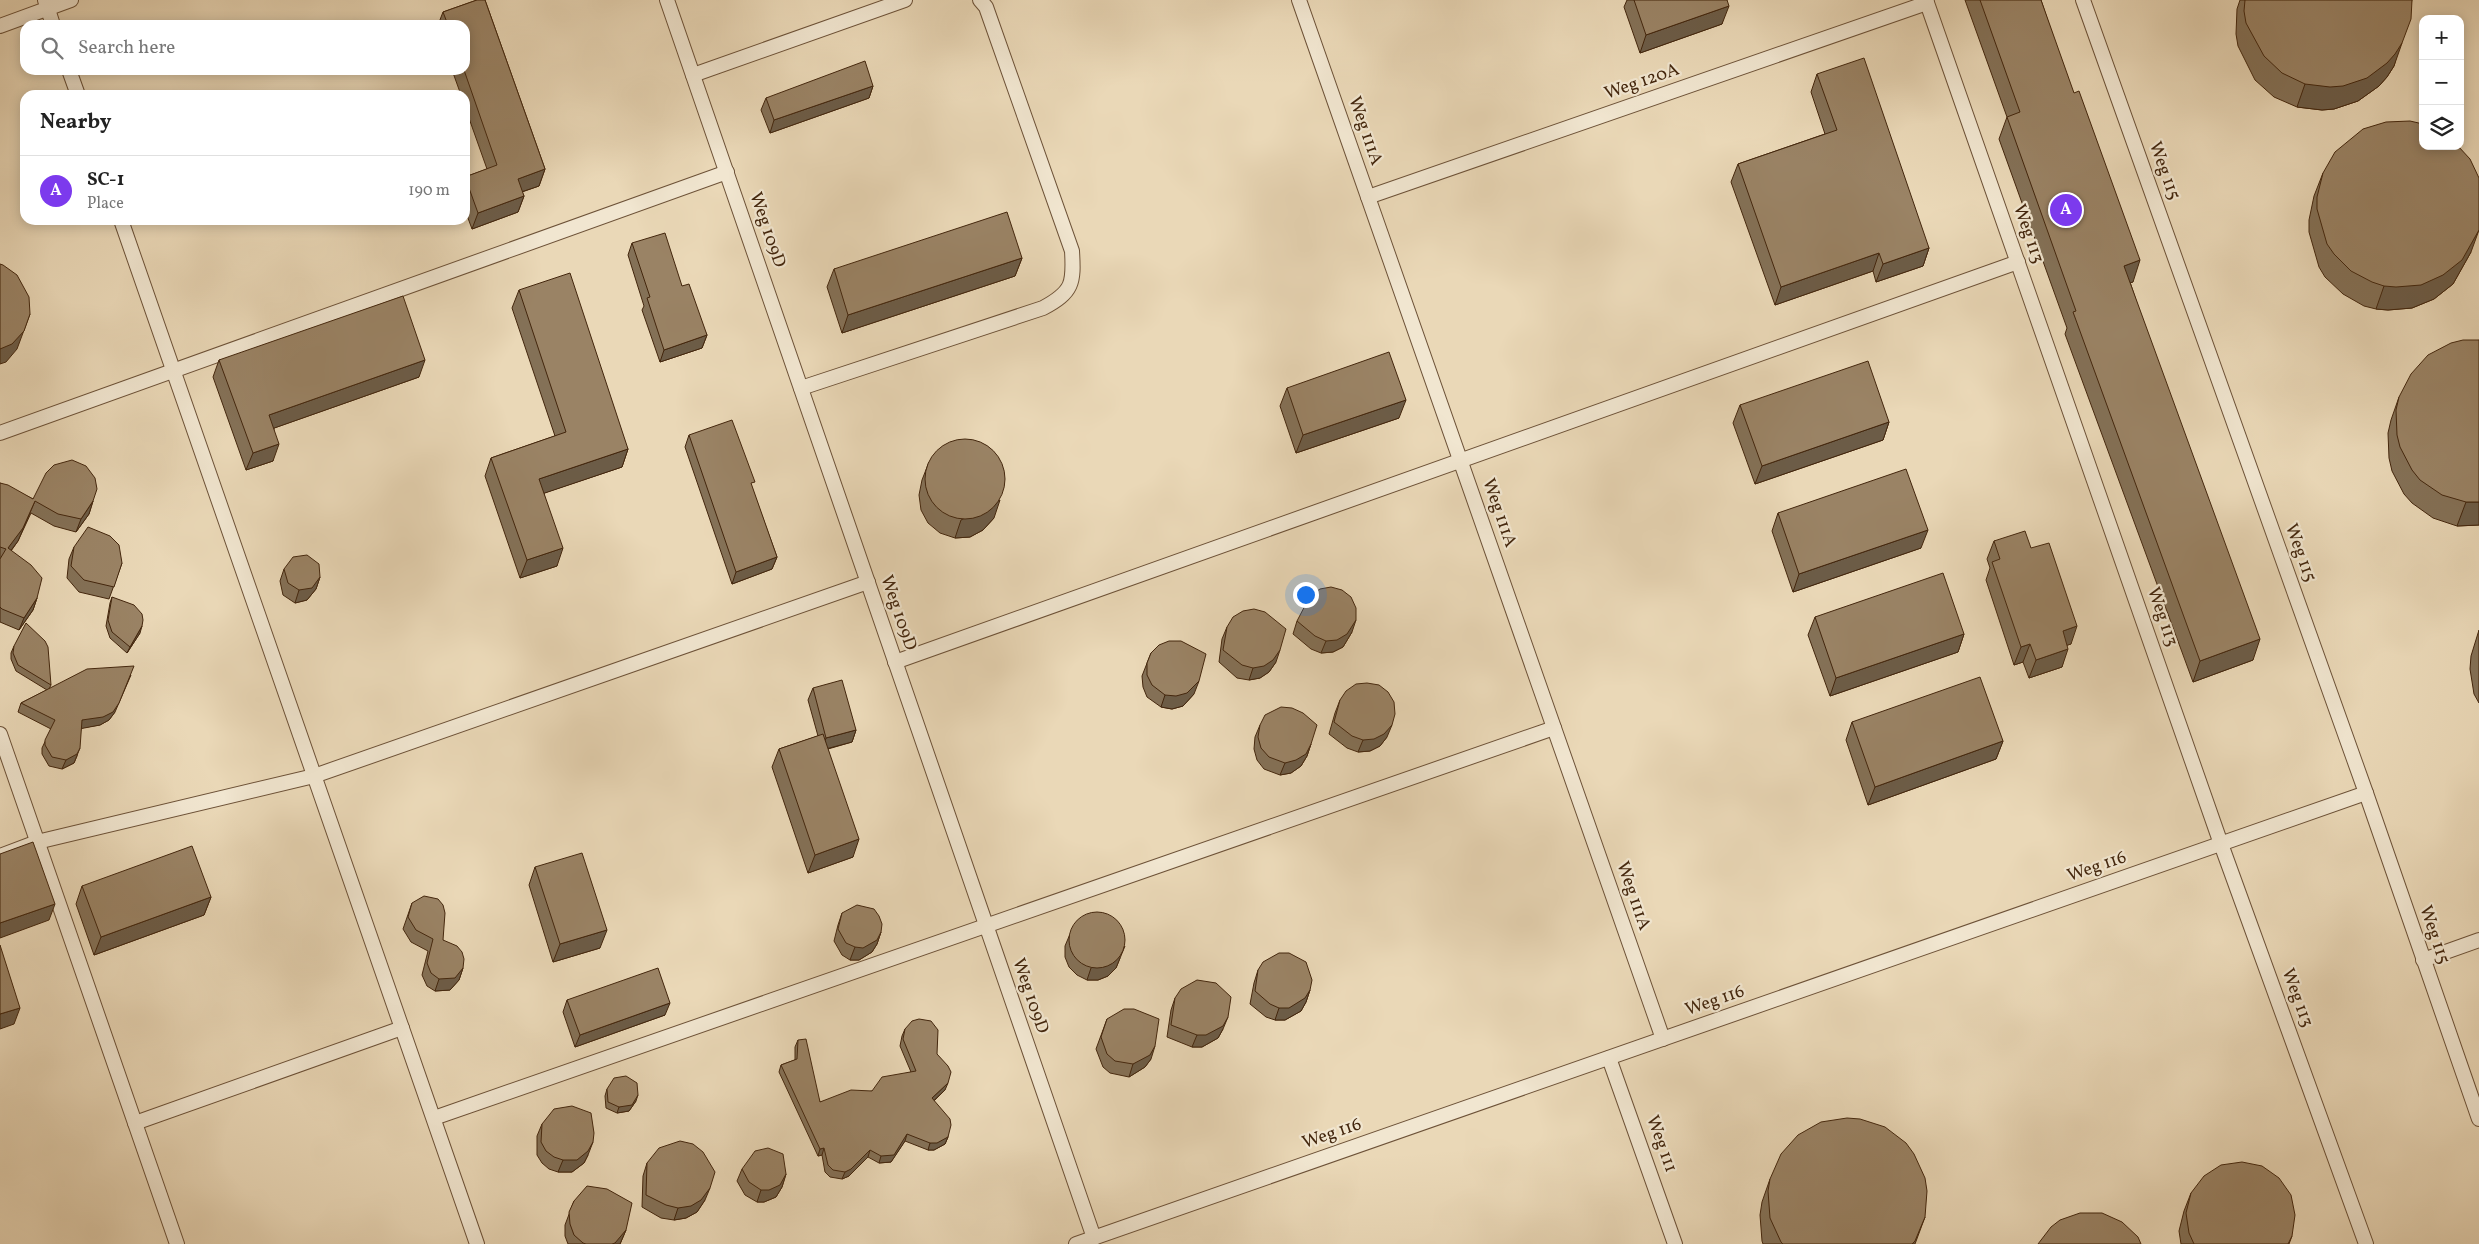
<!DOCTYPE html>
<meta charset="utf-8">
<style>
body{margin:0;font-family:Vollkorn,serif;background:#f6f6f6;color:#222}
.controls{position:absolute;right:15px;top:15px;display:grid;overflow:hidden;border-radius:10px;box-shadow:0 2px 12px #0003}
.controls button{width:45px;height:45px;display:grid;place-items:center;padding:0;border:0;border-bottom:1px solid #e0e0e0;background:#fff;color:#222;font:25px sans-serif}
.you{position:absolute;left:1305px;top:594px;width:18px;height:18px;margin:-12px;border:4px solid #fff;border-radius:50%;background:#1a73e8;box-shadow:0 0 0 8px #1a73e833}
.badge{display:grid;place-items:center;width:32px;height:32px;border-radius:50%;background:#7c3aed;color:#fff;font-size:16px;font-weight:700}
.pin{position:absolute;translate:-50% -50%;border:2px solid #fff;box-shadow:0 1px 5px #0006}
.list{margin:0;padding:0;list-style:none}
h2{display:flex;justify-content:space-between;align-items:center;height:65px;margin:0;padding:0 20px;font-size:21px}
h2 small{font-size:16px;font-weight:400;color:#767676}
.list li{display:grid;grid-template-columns:32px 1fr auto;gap:15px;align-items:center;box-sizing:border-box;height:70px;padding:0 20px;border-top:1px solid #e0e0e0}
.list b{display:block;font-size:19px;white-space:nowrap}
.list p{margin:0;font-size:16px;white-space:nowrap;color:#767676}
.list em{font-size:16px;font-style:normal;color:#767676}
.icon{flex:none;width:28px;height:28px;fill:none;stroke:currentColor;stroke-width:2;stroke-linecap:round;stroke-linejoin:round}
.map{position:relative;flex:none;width:2479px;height:1244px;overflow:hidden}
.search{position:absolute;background:#fff;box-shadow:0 2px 12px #0003;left:20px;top:20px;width:450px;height:55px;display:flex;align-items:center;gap:12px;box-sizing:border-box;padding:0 18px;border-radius:15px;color:#767676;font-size:19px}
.panel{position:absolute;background:#fff;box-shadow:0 2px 12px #0003;left:20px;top:90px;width:450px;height:135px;border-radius:15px}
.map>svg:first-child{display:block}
</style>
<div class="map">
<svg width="2479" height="1244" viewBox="0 0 2479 1244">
<rect width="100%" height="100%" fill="#ead8b7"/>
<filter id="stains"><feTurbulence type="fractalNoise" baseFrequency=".004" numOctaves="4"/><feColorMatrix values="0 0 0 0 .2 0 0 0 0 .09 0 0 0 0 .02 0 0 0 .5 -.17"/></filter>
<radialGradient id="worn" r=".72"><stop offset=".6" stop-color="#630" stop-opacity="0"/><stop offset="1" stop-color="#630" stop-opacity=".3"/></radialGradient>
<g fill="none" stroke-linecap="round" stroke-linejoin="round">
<!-- service casing -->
<g stroke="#6d5238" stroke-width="16">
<g id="service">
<path d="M45 0 53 25"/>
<path d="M667 0 1094 1238"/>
<path d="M1299 0 1663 1039"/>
<path d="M1926 0 2221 844 2366 1244"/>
<path d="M2083 0 2366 793 2479 1119"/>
<path d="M0 26 71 0"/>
<path d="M69 70 78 95"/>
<path d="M693 75 905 0"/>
<path d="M1368 197 1927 3"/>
<path d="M121 220 477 1244"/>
<path d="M801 388 1043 308C1073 292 1074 283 1072 251L986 7 980 0"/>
<path d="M0 433 727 172"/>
<path d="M895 662 2018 262"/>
<path d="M0 734 177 1244"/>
<path d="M0 856 37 842 314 776 868 582"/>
<path d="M2423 960 2479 940"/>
<path d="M1609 1058 1675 1244"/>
<path d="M434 1118 1554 728"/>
<path d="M135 1123 402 1028"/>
<path d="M1076 1244 2366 793"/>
</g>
</g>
<!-- service -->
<use href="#service" stroke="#f1e6d0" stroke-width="14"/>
</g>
<!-- wall -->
<g fill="#847157" stroke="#43260d">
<path d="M477 0H485L545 169 539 186 522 192 524 196 518 212 472 229 465 210V177L487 169 465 107V95H461L452 70H465V25H438L443 12Z"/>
<path d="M1627 0H1727L1722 24 1640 53 1624 7Z"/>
<path d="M1965 0H2041L2133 282H2130L2253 660 2193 682 2065 334 2067 328 1999 139 2007 117Z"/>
<path d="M2240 0H2412L2394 66 2387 77 2379 86 2358 101 2334 109 2322 110 2297 107 2274 97 2255 80 2238 46 2236 34 2237 9Z"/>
<path d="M1817 74 1929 248 1923 266 1876 282 1873 271 1775 305 1731 182 1738 164 1825 134 1811 92Z"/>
<path d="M873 86 869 98 770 133 761 110 766 98Z"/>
<path d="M2323 173 2471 252 2453 284 2434 299 2412 308 2388 310 2376 309 2364 306 2343 294 2325 277 2319 267 2309 232V220L2314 196Z"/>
<path d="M632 243 682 286 707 335 702 348 660 362 642 310 644 306 628 255Z"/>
<path d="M1022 258 1015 276 842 333 827 287 834 269Z"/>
<path d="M519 290 628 449 622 467 544 493 557 566 520 578 485 476 491 458 555 436 512 308Z"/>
<path d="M2479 340V525L2457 526 2433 518 2412 503 2404 494 2392 471 2389 458 2388 433 2391 420 2399 397Z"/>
<path d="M219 360 419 377 274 428 273 461 246 470 213 377Z"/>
<path d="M1287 388 1399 418 1296 453 1280 406Z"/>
<path d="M1740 405 1889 422 1883 440 1755 484 1733 423Z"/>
<path d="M689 435 752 488 777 557 772 569 732 584 685 447Z"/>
<path d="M929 462 994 518 983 530 970 537 955 538 940 533 928 523 921 510 919 495 922 480Z"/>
<path d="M0 483 33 499 93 501 89 514 76 532 54 526 31 513 18 541 11 551 37 598 33 610 19 630 0 622Z"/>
<path d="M1778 513 1921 548 1793 592 1772 531Z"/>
<path d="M1994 541 2031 548 2071 644 2067 645 2062 667 2029 678 2023 662 2014 665 1986 580 1990 568 1987 559Z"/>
<path d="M74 547 122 563 109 599 79 592 67 578 69 559Z"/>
<path d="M284 569 320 577 316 589 307 600 295 603 283 595 280 581Z"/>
<path d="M112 597 140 633 127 653 110 638 106 626 110 603Z"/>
<path d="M1815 617 1964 634 1958 652 1830 696 1808 635Z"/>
<path d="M1297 621 1352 632 1343 647 1333 652 1321 653 1311 649 1293 634Z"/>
<path d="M1227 627 1276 662 1269 672 1260 678 1249 680 1237 678 1219 662 1222 639Z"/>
<path d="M2479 630V703L2474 694 2470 669 2471 656Z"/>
<path d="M14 646 51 685 49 689 115 712 109 720 100 725 81 728 77 756 74 763 62 769 49 766 42 754V748L51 729 18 712 21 703 47 690 16 671 11 659V653Z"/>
<path d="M1151 653 1194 694 1183 706 1172 709 1161 707 1147 697 1143 687 1142 676Z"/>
<path d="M813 688 856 730 852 742 828 749 853 857 808 873 772 767 779 749 818 736 808 700Z"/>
<path d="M1340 700 1387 737 1380 746 1370 751 1358 752 1347 748 1329 734 1335 713Z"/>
<path d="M1852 722 2003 741 1996 759 1868 805 1846 740Z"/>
<path d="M1260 725 1311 744 1307 756 1301 766 1291 773 1280 775 1264 769 1257 760 1254 749 1255 737Z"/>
<path d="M535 867 600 948 553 962 529 885Z"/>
<path d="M82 886 211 897 204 915 94 955 76 904Z"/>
<path d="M412 903 443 940 463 968 459 980 450 990 435 991 427 986 422 975 428 951 411 942 403 929Z"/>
<path d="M842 913 881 932 877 944 872 952 859 960H850L842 955 834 941 838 925Z"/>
<path d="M1070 934 1120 958 1116 968 1108 976 1098 980H1087L1077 975 1069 967 1065 957V946Z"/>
<path d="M1258 970 1310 990 1306 1002 1301 1011 1285 1020H1275L1266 1017 1250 1004 1254 983Z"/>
<path d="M1175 998 1223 1029 1218 1038 1202 1047H1192L1167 1037 1171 1010Z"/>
<path d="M567 1000 665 1015 575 1047 563 1012Z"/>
<path d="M1107 1019 1151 1059 1145 1067 1129 1077 1110 1073 1103 1067 1096 1049Z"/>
<path d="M905 1029 937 1054 945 1090 934 1101 948 1137 945 1144 934 1150H928L905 1141 891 1162 879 1163 868 1157 849 1176 842 1179 830 1177 825 1172 822 1155 818 1156 779 1072 781 1065 795 1060V1047L798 1040 820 1102 872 1091 911 1072 900 1046 902 1036Z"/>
<path d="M607 1089 636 1101 629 1111 617 1113 606 1108 605 1096Z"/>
<path d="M542 1124 588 1155 584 1163 572 1172H558L549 1169 542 1163 537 1155V1136Z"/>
<path d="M647 1163 705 1200 697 1212 686 1218 674 1220 661 1218 642 1207 643 1176Z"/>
<path d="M742 1169 786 1174 782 1187 776 1197 764 1202H757L745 1195 737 1181Z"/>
<path d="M1770 1179 1915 1244H1763L1762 1241 1760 1215 1762 1202Z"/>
<path d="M2191 1193 2292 1236 2289 1244H2181L2179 1231 2184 1211Z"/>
<path d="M574 1201 626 1230 620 1244H568L565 1236V1225Z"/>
</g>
<!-- shaded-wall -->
<g fill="#6c5c47" stroke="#43260d">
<path d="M1729 6 1722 24 1640 53 1646 35Z"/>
<path d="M2402 43 2394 66 2387 77 2379 86 2358 101 2334 109 2322 110 2297 107 2305 84Z"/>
<path d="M873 86 869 98 770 133 774 120Z"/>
<path d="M545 169 539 186 512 195 518 179Z"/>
<path d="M524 196 518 212 472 229 478 213Z"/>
<path d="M2479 230 2471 252 2453 284 2434 299 2412 308 2388 310 2376 309 2384 286Z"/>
<path d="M1929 248 1923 266 1876 282 1883 264Z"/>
<path d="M1879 253 1873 271 1775 305 1781 287Z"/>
<path d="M1022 258 1015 276 842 333 848 315Z"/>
<path d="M2140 260 2133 282 2117 287 2124 266Z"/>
<path d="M30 314 17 349 6 362 0 364V349Z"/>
<path d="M707 335 702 348 660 362 664 350Z"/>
<path d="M425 360 419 377 263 432 269 415Z"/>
<path d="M1406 400 1399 418 1296 453 1303 435Z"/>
<path d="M1889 422 1883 440 1755 484 1762 466Z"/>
<path d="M279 444 273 461 246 470 253 453Z"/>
<path d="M628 449 622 467 533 497 539 479Z"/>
<path d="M1000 500 994 518 983 530 970 537 955 538 961 520Z"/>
<path d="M35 501 18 541 3 561 8 548Z"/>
<path d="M93 501 89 514 76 532 81 519Z"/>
<path d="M2466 502H2479V525L2457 526Z"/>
<path d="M1928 530 1921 548 1793 592 1799 574Z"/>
<path d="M563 548 557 566 520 578 527 560Z"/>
<path d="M777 557 772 569 732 584 736 572Z"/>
<path d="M320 577 316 589 307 600 295 603 299 590Z"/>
<path d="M37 598 33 610 19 630 24 618Z"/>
<path d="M1356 620 1352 632 1343 647 1333 652 1321 653 1326 641Z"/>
<path d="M142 626 140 633 127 653 130 647Z"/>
<path d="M2077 626 2071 644 2056 649 2063 631Z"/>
<path d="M1964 634 1958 652 1830 696 1836 678Z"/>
<path d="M2260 639 2253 660 2193 682 2200 661Z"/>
<path d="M2030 644 2023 662 2014 665 2021 647Z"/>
<path d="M2068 649 2062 667 2029 678 2036 660Z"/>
<path d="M1280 650 1276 662 1269 672 1260 678 1249 680 1253 668Z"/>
<path d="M131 675 115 712 109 720 100 725 79 729 82 720Z"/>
<path d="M1199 681 1194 694 1183 706 1172 709 1161 707 1165 695Z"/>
<path d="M1392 725 1387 737 1380 746 1370 751 1358 752 1363 740Z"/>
<path d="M856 730 852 742 822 750 826 738Z"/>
<path d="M2003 741 1996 759 1868 805 1875 787Z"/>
<path d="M1311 744 1307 756 1301 766 1291 773 1280 775 1285 763Z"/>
<path d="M80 748 74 763 62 769 66 760Z"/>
<path d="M859 839 853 857 808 873 815 855Z"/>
<path d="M211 897 204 915 94 955 101 937Z"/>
<path d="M55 904 49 920 0 938V923Z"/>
<path d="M607 930 600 948 553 962 560 944Z"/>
<path d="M881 932 877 944 872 952 859 960H850L855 947Z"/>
<path d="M1125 946 1116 968 1108 976 1098 980H1087L1091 968Z"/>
<path d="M463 968 459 980 450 990 435 991 439 979Z"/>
<path d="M1310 990 1306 1002 1301 1011 1285 1020H1275L1279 1008Z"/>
<path d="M670 1003 665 1015 575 1047 580 1035Z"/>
<path d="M20 1008 14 1024 0 1029V1014Z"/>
<path d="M1228 1017 1223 1029 1218 1038 1202 1047H1192L1197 1035Z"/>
<path d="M1155 1046 1151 1059 1145 1067 1129 1077 1133 1064Z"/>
<path d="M948 1083 945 1090 929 1105 932 1098Z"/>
<path d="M638 1095 636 1101 629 1111 617 1113 619 1107Z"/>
<path d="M907 1134 905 1141 891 1162 879 1163 881 1156Z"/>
<path d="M948 1137 945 1144 934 1150H928L930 1143Z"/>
<path d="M593 1142 588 1155 584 1163 572 1172H558L563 1160Z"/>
<path d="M824 1148 822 1155 818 1156 820 1149Z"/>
<path d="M870 1150 868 1157 849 1176 842 1179 845 1172Z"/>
<path d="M786 1174 782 1187 776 1197 764 1202H757L761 1190Z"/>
<path d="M710 1188 705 1200 697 1212 686 1218 674 1220 678 1208Z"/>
<path d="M1925 1217 1915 1244H1912Z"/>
<path d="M626 1230 620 1244H612Z"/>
</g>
<!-- building -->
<g fill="#9a8365" stroke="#43260d">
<path d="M477 0H485L545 169 518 179 524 196 478 213 465 177 497 165 464 70H465V25H448L443 12Z"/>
<path d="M1634 0H1727L1729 6 1646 35Z"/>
<path d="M1980 0H2041L2074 93 2079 91 2140 260 2124 266 2260 639 2200 661 2073 312 2076 311 2007 117 2020 112Z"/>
<path d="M2245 0H2412L2411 19 2402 43 2395 54 2387 63 2367 78 2343 86 2330 87 2305 84 2282 73 2264 56 2246 23 2244 11Z"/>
<path d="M1864 58 1929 248 1883 264 1879 253 1781 287 1738 164 1837 130 1817 74Z"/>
<path d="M865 61 873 86 774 120 766 98Z"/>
<path d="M2410 121 2423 124V146H2458L2470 159 2479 178V230L2462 260 2443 275 2421 285 2396 287 2384 286 2372 282 2351 271 2334 254 2327 244 2317 209V197L2323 173 2335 152 2363 129 2386 122Z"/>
<path d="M1007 212 1022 258 848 315 834 269Z"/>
<path d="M665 233 682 286 689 284 707 335 664 350 647 298 650 297 632 243Z"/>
<path d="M0 264 3 265 17 275 29 297 30 314 24 331 12 344 0 349Z"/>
<path d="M570 273 628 449 539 479 563 548 527 560 491 458 566 432 519 290Z"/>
<path d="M403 296 425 360 269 415 279 444 253 453 219 360Z"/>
<path d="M2463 340H2479V502H2466L2442 495 2420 480 2412 470 2400 447 2397 435 2396 410 2399 397 2411 374 2428 355 2451 343Z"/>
<path d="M1389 352 1406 400 1303 435 1287 388Z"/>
<path d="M1868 361 1889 422 1762 466 1740 405Z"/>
<path d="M732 420 755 482 751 483 777 557 736 572 689 435Z"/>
<circle cx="965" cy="479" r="40"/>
<path d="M72 460 86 466 95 478 97 489 93 501 81 519 58 514 35 501 23 528 8 548 31 565 42 578 37 598 24 618 2 609 0 607V559L6 549 0 547V483L8 485 33 499 46 473 54 465Z"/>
<path d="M1906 469 1928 530 1799 574 1778 513Z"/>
<path d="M88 527 110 536 119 545 122 563 114 587 84 580 71 566 74 547Z"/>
<path d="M2025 531 2031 548 2049 543 2077 626 2063 631 2068 649 2036 660 2030 644 2021 647 1992 562 2000 559 1994 541Z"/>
<path d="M307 555 319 564 320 577 312 588 299 590 288 583 284 569 293 557Z"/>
<path d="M1943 573 1964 634 1836 678 1815 617Z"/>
<path d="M1331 587 1342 590 1351 597 1356 608V620L1347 634 1337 640 1326 641 1315 636 1297 621 1310 596 1320 589Z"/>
<path d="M112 597 134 605 142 614 143 620 142 626 130 647 112 632 108 620Z"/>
<path d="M1254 609 1265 612 1286 629 1280 650 1273 660 1264 666 1253 668 1242 665 1223 650 1227 627 1233 617 1243 611Z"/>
<path d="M26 623 45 641 48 647 51 685 18 665 13 653 14 646Z"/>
<path d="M1169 641H1181L1206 654 1199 681 1187 693 1176 696 1165 695 1152 685 1147 675V663L1151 653 1159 645Z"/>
<path d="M134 666 119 703 113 712 103 717 82 720 80 748 77 754 66 760 52 757 45 745V740L55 720 21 703 87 669Z"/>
<path d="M1980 677 2003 741 1875 787 1852 722Z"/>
<path d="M842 680 856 730 826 738 813 688Z"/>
<path d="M1367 683 1379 685 1388 692 1394 702 1395 714 1392 725 1384 734 1374 739 1363 740 1352 736 1334 722 1340 700 1346 691 1356 684Z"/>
<path d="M1281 707 1292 708 1303 713 1317 725 1311 744 1306 754 1296 760 1285 763 1269 757 1261 748 1258 737 1260 725 1265 715Z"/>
<path d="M823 734 859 839 815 855 779 749Z"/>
<path d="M33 842 55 904 0 923V854Z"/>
<path d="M192 846 211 897 101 937 82 886Z"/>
<path d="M582 853 607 930 560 944 535 867Z"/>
<path d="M424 896 438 899 443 905 445 913 443 940 457 946 462 952 464 959 463 968 455 978 439 979 431 973 427 963 433 939 416 930 408 917 412 903Z"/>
<path d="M857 905 874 909 879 916 882 924 881 932 877 940 863 948 855 947 846 943 838 929 842 913Z"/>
<circle cx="1097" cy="940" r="28"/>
<path d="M0 945 20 1008 0 1014Z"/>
<path d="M1279 953H1289L1306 962 1312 980 1310 990 1305 998 1289 1008H1279L1270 1004 1255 991 1258 970 1263 962Z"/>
<path d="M658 968 670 1003 580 1035 567 1000Z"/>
<path d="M1197 980 1216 983 1231 997 1228 1017 1223 1026 1206 1035H1197L1171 1025 1175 998 1181 989Z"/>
<path d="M1124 1009H1134L1159 1019 1155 1046 1150 1055 1133 1064 1115 1061 1107 1054 1101 1037 1107 1019Z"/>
<path d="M919 1019 931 1021 938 1030 937 1054 948 1066 951 1072 948 1083 932 1098 950 1119 951 1125 948 1137 937 1143H930L907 1134 894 1155 881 1156 870 1150 851 1169 845 1172 833 1170 828 1165 824 1148 820 1149 781 1065 797 1059 798 1040 806 1039 820 1102 851 1090 872 1091 882 1077 916 1071 903 1039 905 1029 912 1021Z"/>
<path d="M626 1076 637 1083 638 1095 632 1105 619 1107 608 1102 607 1089 614 1078Z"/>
<path d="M572 1106 591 1113 594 1133 593 1142 588 1151 577 1160H563L554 1157 546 1151 541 1142 542 1124 554 1109Z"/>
<path d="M1847 1118 1860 1119 1885 1127 1906 1143 1914 1154 1925 1178 1927 1191 1925 1217 1915 1241 1912 1244H1783L1781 1242 1770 1218 1768 1191 1770 1179 1781 1154 1798 1135 1821 1122Z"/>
<path d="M680 1141 693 1144 703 1152 715 1172 710 1188 701 1200 691 1206 678 1208 666 1205 646 1195 647 1163 659 1148Z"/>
<path d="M768 1148 783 1154 786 1174 780 1185 769 1190H761L749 1182 742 1169 755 1151Z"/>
<path d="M2242 1162 2262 1166 2279 1178 2291 1195 2295 1215 2292 1236 2288 1244H2194L2189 1233 2186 1213 2191 1193 2204 1176 2221 1165Z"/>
<path d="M587 1186 607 1189 632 1203 626 1230 615 1243 612 1244H586L583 1243 574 1235 570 1224 569 1212 574 1201Z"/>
<path d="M2080 1213H2102L2122 1222 2138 1237 2141 1244H2038L2051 1227 2060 1220Z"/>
</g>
<g text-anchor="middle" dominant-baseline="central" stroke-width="4.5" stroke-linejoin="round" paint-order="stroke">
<!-- street labels -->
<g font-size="18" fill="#43260d" stroke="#f1e6d0">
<text transform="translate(1642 82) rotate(-19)">Weg 120A</text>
<text transform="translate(1365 131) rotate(71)">Weg 111A</text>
<text transform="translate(2164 171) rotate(70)">Weg 115</text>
<text transform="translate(767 230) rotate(71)">Weg 109D</text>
<text transform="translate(2028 234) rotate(71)">Weg 113</text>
<text transform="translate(1499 513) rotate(71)">Weg 111A</text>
<text transform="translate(2300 553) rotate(70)">Weg 115</text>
<text transform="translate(898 613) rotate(71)">Weg 109D</text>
<text transform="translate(2162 617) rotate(71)">Weg 113</text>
<text transform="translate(2097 867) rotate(-19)">Weg 116</text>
<text transform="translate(1633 896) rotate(71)">Weg 111A</text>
<text transform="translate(2434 935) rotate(71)">Weg 115</text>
<text transform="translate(1030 996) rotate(71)">Weg 109D</text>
<text transform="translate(2297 998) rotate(70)">Weg 113</text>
<text transform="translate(1715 1001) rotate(-19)">Weg 116</text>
<text transform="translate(1332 1134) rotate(-19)">Weg 116</text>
<text transform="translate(1661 1144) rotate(70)">Weg 111</text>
</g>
</g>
<rect width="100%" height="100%" filter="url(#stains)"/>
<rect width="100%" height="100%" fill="url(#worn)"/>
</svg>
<div class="controls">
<button>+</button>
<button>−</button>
<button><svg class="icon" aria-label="layers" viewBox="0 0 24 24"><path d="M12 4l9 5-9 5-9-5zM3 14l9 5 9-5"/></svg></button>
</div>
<div class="you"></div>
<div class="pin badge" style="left:2066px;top:210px">A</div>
<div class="search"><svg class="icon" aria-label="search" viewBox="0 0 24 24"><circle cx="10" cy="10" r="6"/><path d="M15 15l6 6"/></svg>Search here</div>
<section class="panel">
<h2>Nearby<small></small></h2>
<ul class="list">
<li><span class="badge">A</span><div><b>SC-1</b><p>Place</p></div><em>190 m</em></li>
</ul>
</section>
</div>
